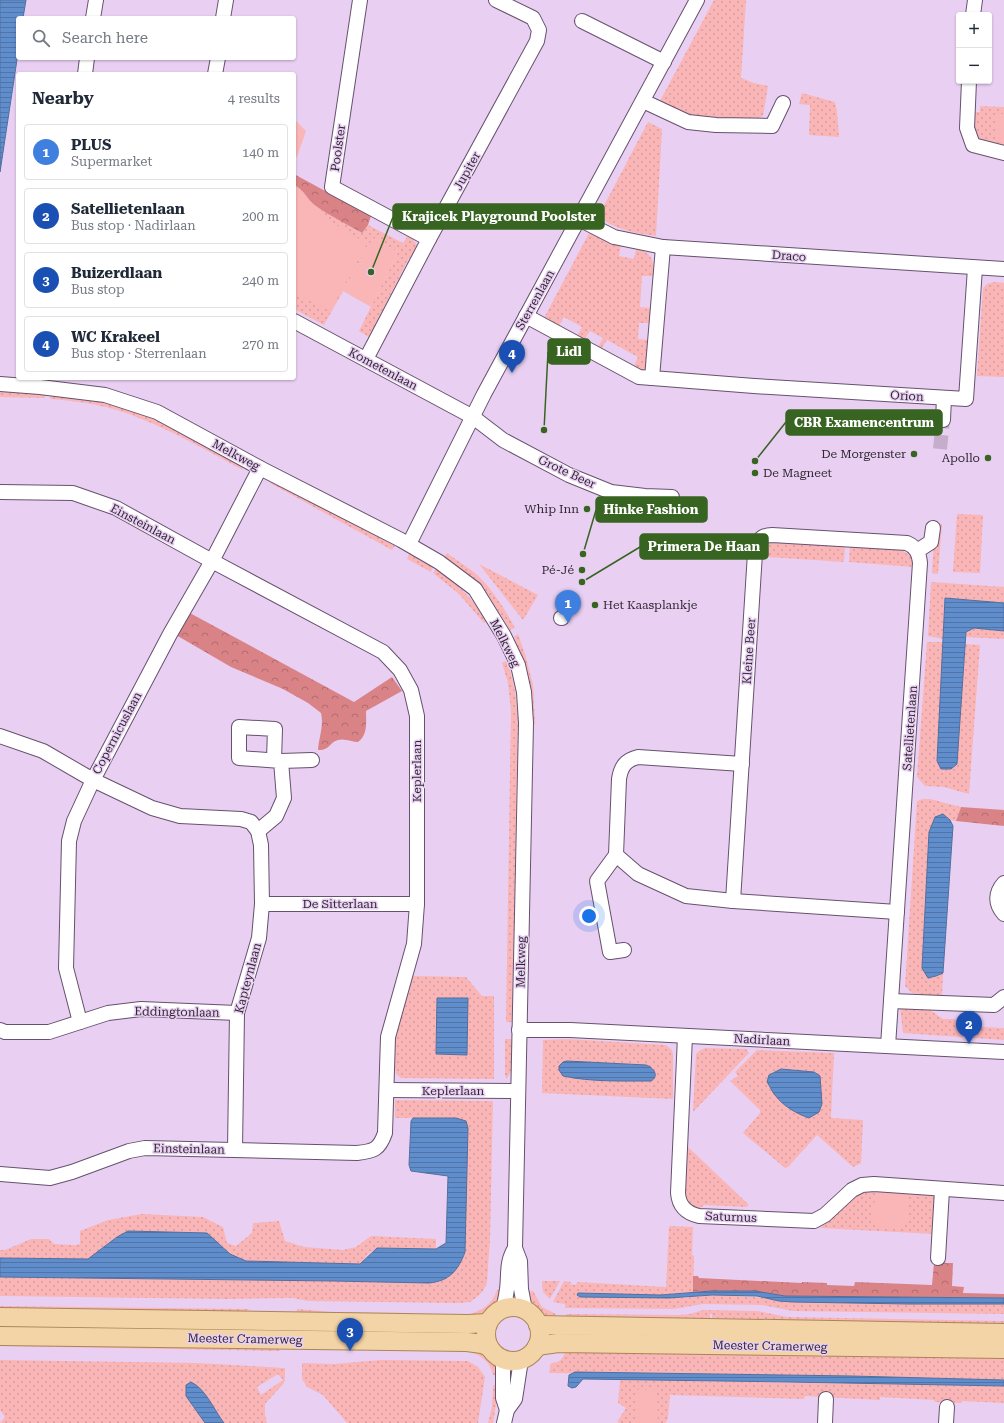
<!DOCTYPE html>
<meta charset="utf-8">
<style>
body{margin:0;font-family:"Roboto Serif",serif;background:#f2f2f3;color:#1f2937}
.controls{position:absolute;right:12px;top:12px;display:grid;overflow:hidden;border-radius:4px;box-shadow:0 1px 3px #0004}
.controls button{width:36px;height:36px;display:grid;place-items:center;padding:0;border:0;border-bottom:1px solid #e0e1e3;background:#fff;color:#1f2937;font:20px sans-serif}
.you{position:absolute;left:589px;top:916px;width:14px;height:14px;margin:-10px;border:3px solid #fff;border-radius:50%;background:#1a73e8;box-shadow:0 0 0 6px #1a73e833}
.badge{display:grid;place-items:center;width:26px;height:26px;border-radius:50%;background:#2563eb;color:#fff;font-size:13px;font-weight:700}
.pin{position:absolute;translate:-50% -33px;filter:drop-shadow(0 1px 2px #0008)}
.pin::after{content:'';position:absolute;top:21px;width:14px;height:12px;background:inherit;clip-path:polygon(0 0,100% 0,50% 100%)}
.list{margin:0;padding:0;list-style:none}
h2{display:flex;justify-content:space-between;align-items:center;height:52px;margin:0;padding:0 16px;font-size:17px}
h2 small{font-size:13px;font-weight:400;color:#747a83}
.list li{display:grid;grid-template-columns:26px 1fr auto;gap:12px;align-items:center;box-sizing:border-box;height:56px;margin:0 8px 8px;padding:0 8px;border:1px solid #e0e1e3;border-radius:4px}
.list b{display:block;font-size:15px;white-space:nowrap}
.list p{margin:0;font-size:13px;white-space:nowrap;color:#747a83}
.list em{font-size:13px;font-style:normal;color:#747a83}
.icon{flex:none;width:22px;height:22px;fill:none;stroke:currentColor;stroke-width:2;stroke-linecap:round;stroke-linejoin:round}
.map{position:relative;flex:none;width:1004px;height:1423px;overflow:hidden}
.search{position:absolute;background:#fff;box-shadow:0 1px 3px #0004;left:16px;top:16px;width:280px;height:44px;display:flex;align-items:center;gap:10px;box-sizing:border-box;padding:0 14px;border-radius:4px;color:#747a83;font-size:15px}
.panel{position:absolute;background:#fff;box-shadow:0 1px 3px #0004;left:16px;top:72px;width:280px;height:308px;border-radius:4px}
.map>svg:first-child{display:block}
</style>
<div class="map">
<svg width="1004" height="1423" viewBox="0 0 1004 1423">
<defs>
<pattern id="grass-dots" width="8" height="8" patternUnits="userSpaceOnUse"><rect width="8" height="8" fill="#fab5b7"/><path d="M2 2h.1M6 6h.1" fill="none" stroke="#d79c9e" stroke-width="1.8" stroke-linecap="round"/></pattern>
<pattern id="forest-crowns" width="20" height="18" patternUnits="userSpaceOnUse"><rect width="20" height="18" fill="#da8387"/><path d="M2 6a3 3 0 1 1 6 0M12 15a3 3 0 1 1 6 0" fill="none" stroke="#b16b6f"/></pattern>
<pattern id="water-rules" width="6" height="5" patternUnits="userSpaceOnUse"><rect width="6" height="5" fill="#608ecd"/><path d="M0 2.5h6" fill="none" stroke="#5074a7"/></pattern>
</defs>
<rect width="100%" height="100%" fill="#e9d0f2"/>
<!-- grass -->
<g fill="url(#grass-dots)" fill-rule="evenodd">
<path d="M714 0H746L741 78 754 83 768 86 763 116 753 120 694 117 664 106 660 101Z"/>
<path d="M802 93 835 102 837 111 839 137 809 135 810 105 799 104Z"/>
<path d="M980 106 1004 107V114H996V141L1004 142V146C979 142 972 139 972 112H980Z"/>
<path d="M648 122 662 129 656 236C639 234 610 229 599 215Z"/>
<path d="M294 185C304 189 301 192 308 197 325 210 343 222 361 233L368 225 403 243 409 234 417 245 414 257 409 258 372 331V339L359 331 398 252 373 238 324 325 294 309Z"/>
<path d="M589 233H594L621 245 619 256 634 259 636 249C653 252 654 261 653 276H642L640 307 651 308 650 323H639L638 339 649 340 647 367C641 371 639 370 634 366L638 357 607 340 601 349 598 347 603 338 590 331 584 340 577 336 582 327 564 317 559 326 544 318Z"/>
<path d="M994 282 1004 283V377L977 376 983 288 987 284Z"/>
<path d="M0 391 45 394V398L0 397Z"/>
<path d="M51 394C71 397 92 398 112 403 157 414 199 441 240 463L243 470C209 452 175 432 139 418 111 406 81 401 50 399Z"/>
<path d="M272 480 395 546 392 550 270 483Z"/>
<path d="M957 514 983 515 980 573 953 572Z"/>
<path d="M935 522 942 524 938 574 932 573Z"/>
<path d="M772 541 845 545 844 562 768 557 769 544Z"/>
<path d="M850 546 902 550 912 557 914 567 849 562Z"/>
<path d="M447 553C456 560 466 566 475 573 491 587 505 609 515 628L510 630 488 595 473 580 444 557Z"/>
<path d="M409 554 425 562 433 567 431 572 407 559Z"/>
<path d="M479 564 538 595 523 620Z"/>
<path d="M436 569C457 583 474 600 487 621L484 623 459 594 433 573Z"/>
<path d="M931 582 1004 587V603L945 598 943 639 928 636Z"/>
<path d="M974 628 1004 631V639L966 637V632Z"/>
<path d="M518 634 526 657 533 685 535 724H531L524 663 514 637Z"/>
<path d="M927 642H943L937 761 941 769H951L962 690 965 644 980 645 969 794 944 787 925 786 917 777Z"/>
<path d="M506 661C515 680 516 699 518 719L512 1022H506L511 711 508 683 502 663Z"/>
<path d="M923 799H930L961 807 956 821 950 820 943 814 935 817 929 832 922 968 936 976 943 973 942 997 912 993 905 986 917 801Z"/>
<path d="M413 976 466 977 482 996H494V1079L401 1078 396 1074C389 1040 404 1008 413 976Z"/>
<path d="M900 1006H924L943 1019H955L963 1026 1004 1028V1040L903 1033Z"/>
<path d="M505 1039H512C512 1051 516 1069 506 1079L505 1074Z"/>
<path d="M567 1039 666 1045 672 1050 673 1055V1099L542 1093 543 1040ZM567 1061 646 1065 651 1081 600 1080 571 1077Z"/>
<path d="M705 1048 746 1049 749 1053 693 1112 696 1054 699 1051Z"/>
<path d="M757 1050 834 1053 831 1118 863 1120 861 1163 853 1167 817 1135 788 1167 785 1168 743 1133 760 1113V1110L730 1081 738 1076 735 1072ZM781 1069 814 1072 769 1085 767 1082Z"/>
<path d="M395 1100 493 1101 490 1239 487 1283 483 1291 477 1297 470 1302 459 1303 308 1301 293 1298 227 1299 0 1296V1277L333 1281 429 1283 439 1282 465 1252 456 1118H395Z"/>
<path d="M686 1145 749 1205 746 1207 704 1205 699 1209 690 1206 684 1196Z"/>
<path d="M871 1192 936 1196 935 1234 820 1228 830 1220 855 1193Z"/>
<path d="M142 1214 203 1217 223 1227 227 1243 236 1246 252 1233 253 1223 279 1221 285 1241 304 1247 343 1250 356 1247 371 1236 436 1239V1249L377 1248 368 1254 360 1264 246 1261 230 1254 220 1244 117 1237 88 1259 0 1258V1250H5L31 1239H49L54 1244 75 1245 80 1244V1231L108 1220Z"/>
<path d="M669 1226 693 1227 692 1255 694 1256 693 1292 661 1295 578 1293V1297L683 1298 712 1295 908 1304H1004V1314L793 1311 762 1305 703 1304 674 1309 565 1308V1304L553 1302 564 1281 571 1282 570 1284 575 1285 578 1282 666 1287Z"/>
<path d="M542 1281H560L550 1299 543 1292Z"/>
<path d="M497 1290H502C499 1307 485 1315 470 1320L471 1314C484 1309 492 1304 497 1290Z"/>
<path d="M533 1291 542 1307 556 1314 555 1321C538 1316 532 1308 526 1292Z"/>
<path d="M0 1306 250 1309 233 1316 0 1314Z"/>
<path d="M297 1309 331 1312 411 1313 402 1320 296 1314Z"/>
<path d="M703 1310 757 1311 788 1317 1004 1321V1329L775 1325 747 1319 712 1318V1314H710V1318L690 1321 566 1322V1314L679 1315 690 1314Z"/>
<path d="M0 1340 278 1344 279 1351 0 1346Z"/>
<path d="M482 1350 498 1369 499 1375H493C490 1361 482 1357 470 1351Z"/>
<path d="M565 1352 1004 1354V1380L852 1376 549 1373 551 1363C559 1363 563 1359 565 1352Z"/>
<path d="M0 1360 197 1363 285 1368V1379L284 1383 265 1404V1415L267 1423H224L219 1416 191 1404 205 1423H0L5 1417 0 1410ZM278 1374 283 1380 261 1395 257 1387Z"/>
<path d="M381 1360 468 1361 478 1367 485 1377 478 1423H347L323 1395 307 1387 302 1379V1363L334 1364Z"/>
<path d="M620 1380 1004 1386V1403L962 1401 961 1403 935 1402 934 1400 880 1397V1400L805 1396 804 1399 670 1395 668 1418 666 1423H620L617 1422 626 1408 618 1403Z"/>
<path d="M493 1385 499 1386 493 1423H488L492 1407Z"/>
</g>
<!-- forest -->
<g fill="url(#forest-crowns)">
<path d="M294 174 371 216 368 225 362 233C347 224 330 216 316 206 306 199 305 190 294 185Z"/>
<path d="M188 612 354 702 392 677 402 691 366 711C366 722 368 735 358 742 352 742 345 738 338 740 330 742 329 751 318 750 319 736 324 726 321 713L308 703 283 689 231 667 176 635Z"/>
<path d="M961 807 1004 810V826L956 821Z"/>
<path d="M934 1263H953L952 1286 964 1287 963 1293 1004 1294V1298L785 1296 711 1291 693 1292V1276H698L699 1278 802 1283V1282L827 1283V1285L854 1286 855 1282 932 1285Z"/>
</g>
<!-- green -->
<g fill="#fab5b7">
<rect x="996" y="114" width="8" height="28"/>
<path d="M294 119 306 131 297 157H294Z"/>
<path d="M294 189 324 217 367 244 330 311 294 293Z"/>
<path d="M373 238 398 252 371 307 343 291Z"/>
<path d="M878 1192 907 1194V1204L909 1208 908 1220 906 1225 900 1229 884 1228 879 1226 871 1215 870 1208 876 1200Z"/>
<path d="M657 1389 658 1423H635V1390Z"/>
</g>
<!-- water -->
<g fill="url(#water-rules)" stroke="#526f9f">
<path d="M0 0H26L23 18H18V53L0 172Z"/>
<path d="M945 598 1004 603V631L974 628 966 632 957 764 951 769H941L937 761Z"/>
<path d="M943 814 950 820 953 826 943 973 936 976 928 978 922 968 929 832 935 817Z"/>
<path d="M437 998H468L467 1055 436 1054Z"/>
<path d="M567 1061 646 1065C653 1067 660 1076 651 1081 622 1081 591 1082 563 1076L559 1070V1066L563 1062Z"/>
<path d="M781 1069 814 1072 820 1076 822 1104 819 1112 809 1118C797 1114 783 1106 775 1095 772 1092 770 1086 767 1082L769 1075Z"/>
<path d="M413 1118H456L466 1121 468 1128 465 1252C458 1271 449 1281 429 1283L333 1281 0 1277V1258L88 1259 117 1237 128 1231 207 1233 230 1254 246 1261 360 1264 377 1248 436 1249 446 1243 448 1176 411 1171 409 1165 411 1121Z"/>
<path d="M711 1291H755L785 1296 1004 1298V1304H908L793 1302 779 1301 757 1296 712 1295 669 1298 580 1297 577 1295 578 1293 661 1295Z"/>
<path d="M575 1372 852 1376 1004 1380V1386L789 1382 583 1379 576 1387 572 1388 568 1386 569 1375Z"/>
<path d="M191 1382C206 1389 214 1410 224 1423H205L186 1396V1385Z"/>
</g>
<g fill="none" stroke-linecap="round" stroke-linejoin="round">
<!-- minor-tunnel -->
<path stroke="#c4aecc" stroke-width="14" stroke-dasharray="14 7" stroke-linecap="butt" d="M940 449 943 420"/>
<!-- minor casing -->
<g stroke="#66516e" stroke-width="16">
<g id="minor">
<path d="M360 0 332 187 429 239"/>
<path d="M973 15 975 0"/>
<path d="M93 18 96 0"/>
<path d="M223 18 226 0"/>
<path d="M582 21 664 62"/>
<path d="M85 74 87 58"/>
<path d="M215 74 218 58"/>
<path d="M969 81 967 128 973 145 1004 153"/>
<path d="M643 101 688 122 716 125 772 126 783 103"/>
<path d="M579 219 614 237 663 247 1004 269"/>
<path d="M663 247 652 378 754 386 966 399 975 268"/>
<path d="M526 316 639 377 652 378"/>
<path d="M294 321 473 417 503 440 569 475 611 492 645 496 672 497"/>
<path d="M366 359 429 239 537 41 539 30 533 18 496 0"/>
<path d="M0 384 40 387 105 395 157 412 260 468 401 540 439 562 475 589 504 636 518 665 524 692 526 723 515 1248 520 1261 521 1289 525 1310"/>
<path d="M943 420 944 398"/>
<path d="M0 492 73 493 116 508 212 561 383 652 400 670 411 690 417 716V904L414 944 388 1037 385 1133C379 1150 374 1151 357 1153L145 1148 129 1151 72 1172 50 1178 0 1174"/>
<path d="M409 544 484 394 697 0"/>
<path d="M917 551 931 542 933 528"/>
<path d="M561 618H562"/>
<path d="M0 736 43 751 93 780 152 808 180 816 241 819 251 822 258 831 261 845 262 904 259 938 237 1013 235 1150"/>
<path d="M281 761 312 760"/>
<path d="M742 764 638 757C626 760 621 766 619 779L616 855 638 874 686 896 733 901 897 912"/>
<path d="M258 831 276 816 284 798 281 761 239 758V727L275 729 274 760"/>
<path d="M616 855 597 881 610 952 624 950"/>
<path d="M1004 883C995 893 995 904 1004 914"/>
<path d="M733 901 755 553C757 542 760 535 772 535L907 543C916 547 919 553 920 563L888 1046"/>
<path d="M262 904H417"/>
<path d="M891 1001 994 1005 1004 997"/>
<path d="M80 1022 66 968 69 841 74 821 93 780 170 634 212 561 260 468"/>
<path d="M0 1030 5 1032H49L108 1013 141 1009 237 1013"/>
<path d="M519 1030H570L1004 1052"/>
<path d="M685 1036 678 1193C679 1206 686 1213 699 1216L814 1221 825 1215 852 1190 862 1185 874 1184 1004 1193"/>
<path d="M387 1090 518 1091"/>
<path d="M938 1258 942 1190"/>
<path d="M503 1309C505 1302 506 1296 507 1289 509 1274 506 1262 515 1248"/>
<path d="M503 1360V1398L507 1410"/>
<path d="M504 1423 507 1410 515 1399 521 1360"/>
<path d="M825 1423 826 1399"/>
<path d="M946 1423 947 1407"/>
</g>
</g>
<!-- major casing -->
<g stroke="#aa8557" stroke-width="20">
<g id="major">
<circle cx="513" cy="1334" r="27"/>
<path d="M0 1317 468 1324 488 1323"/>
<path d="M538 1325 1004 1333"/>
<path d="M0 1336 467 1342 482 1344 489 1347"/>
<path d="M537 1346 558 1343 1004 1349"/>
</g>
</g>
<!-- minor -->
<use href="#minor" stroke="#fff" stroke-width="14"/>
<!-- major -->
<use href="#major" stroke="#f3d4a6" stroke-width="18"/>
</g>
<!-- markers -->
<g fill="#386422" stroke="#e9d0f2" stroke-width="1.5">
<circle cx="914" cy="454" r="4"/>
<circle cx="988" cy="458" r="4"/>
<circle cx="755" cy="473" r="4"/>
<circle cx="587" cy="509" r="4"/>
<circle cx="582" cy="570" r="4"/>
<circle cx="595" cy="605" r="4"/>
</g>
<g text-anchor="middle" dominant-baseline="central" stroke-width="3" stroke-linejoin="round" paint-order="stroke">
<!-- street labels -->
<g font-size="12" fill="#302734" stroke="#e9d0f2">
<text transform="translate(338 148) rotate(-82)">Poolster</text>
<text transform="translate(467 171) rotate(-61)">Jupiter</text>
<text transform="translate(789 256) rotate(4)">Draco</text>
<text transform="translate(535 300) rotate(-61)">Sterrenlaan</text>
<text transform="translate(383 369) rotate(28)">Kometenlaan</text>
<text transform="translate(907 396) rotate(3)">Orion</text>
<text transform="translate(236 455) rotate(28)">Melkweg</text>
<text transform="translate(567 472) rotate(25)">Grote Beer</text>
<text transform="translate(143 524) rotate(28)">Einsteinlaan</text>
<text transform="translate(505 643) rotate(63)">Melkweg</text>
<text transform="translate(749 651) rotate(-86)">Kleine Beer</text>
<text transform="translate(910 728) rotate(-86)">Satellietenlaan</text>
<text transform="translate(117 733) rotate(-62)">Copernicuslaan</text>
<text transform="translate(417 771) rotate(-90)">Keplerlaan</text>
<text x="340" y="904">De Sitterlaan</text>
<text transform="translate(521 962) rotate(-89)">Melkweg</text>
<text transform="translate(248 978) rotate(-75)">Kapteynlaan</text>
<text transform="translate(177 1012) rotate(1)">Eddingtonlaan</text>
<text transform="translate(762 1040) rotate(3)">Nadirlaan</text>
<text x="453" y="1091">Keplerlaan</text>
<text transform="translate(189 1149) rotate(1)">Einsteinlaan</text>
<text transform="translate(731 1217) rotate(2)">Saturnus</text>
<text transform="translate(245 1339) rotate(1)">Meester Cramerweg</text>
<text transform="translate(770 1346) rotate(1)">Meester Cramerweg</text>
</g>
<!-- poi labels -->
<g font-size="12" fill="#302734" stroke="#e9d0f2" text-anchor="end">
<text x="906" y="454">De Morgenster</text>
<text x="980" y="458">Apollo</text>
<text x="763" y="473" text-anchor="start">De Magneet</text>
<text x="579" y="509">Whip Inn</text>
<text x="574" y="570">Pé-Jé</text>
<text x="603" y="605" text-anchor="start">Het Kaasplankje</text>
</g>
</g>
<!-- callouts -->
<path fill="none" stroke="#386422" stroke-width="1.5" d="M371 272L393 217M544 430L548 352M755 461L786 422M583 554L596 510M582 582L640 547"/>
<g fill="#386422" stroke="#e9d0f2" stroke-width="1.5">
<circle cx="371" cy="272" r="4"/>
<circle cx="544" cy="430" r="4"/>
<circle cx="755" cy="461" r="4"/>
<circle cx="583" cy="554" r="4"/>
<circle cx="582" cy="582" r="4"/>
</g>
<g fill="#386422" stroke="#386422" stroke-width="1.5">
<rect x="393" y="204" width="211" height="25" rx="4"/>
<rect x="548" y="339" width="42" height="25" rx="4"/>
<rect x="786" y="410" width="156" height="25" rx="4"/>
<rect x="596" y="497" width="111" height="25" rx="4"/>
<rect x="640" y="534" width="128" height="25" rx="4"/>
</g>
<g font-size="13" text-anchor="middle" font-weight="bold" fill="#fff">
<text x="499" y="221">Krajicek Playground Poolster</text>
<text x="569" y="356">Lidl</text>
<text x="864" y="427">CBR Examencentrum</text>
<text x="651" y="514">Hinke Fashion</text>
<text x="704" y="551">Primera De Haan</text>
</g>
</svg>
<div class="controls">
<button>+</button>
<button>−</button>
</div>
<div class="you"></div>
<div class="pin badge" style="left:568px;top:623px;background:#3f7fe0">1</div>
<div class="pin badge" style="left:969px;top:1044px;background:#1a4fb4">2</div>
<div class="pin badge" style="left:350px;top:1351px;background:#1a4fb4">3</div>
<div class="pin badge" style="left:512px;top:373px;background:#1a4fb4">4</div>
<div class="search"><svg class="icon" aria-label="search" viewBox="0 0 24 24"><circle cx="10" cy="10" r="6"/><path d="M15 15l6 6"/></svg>Search here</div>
<section class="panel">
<h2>Nearby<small>4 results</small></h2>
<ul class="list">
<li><span class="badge" style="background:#3f7fe0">1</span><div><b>PLUS</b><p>Supermarket</p></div><em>140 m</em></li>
<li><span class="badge" style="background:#1a4fb4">2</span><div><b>Satellietenlaan</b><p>Bus stop · Nadirlaan</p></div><em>200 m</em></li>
<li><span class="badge" style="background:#1a4fb4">3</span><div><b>Buizerdlaan</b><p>Bus stop</p></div><em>240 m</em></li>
<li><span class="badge" style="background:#1a4fb4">4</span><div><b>WC Krakeel</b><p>Bus stop · Sterrenlaan</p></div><em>270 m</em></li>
</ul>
</section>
</div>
